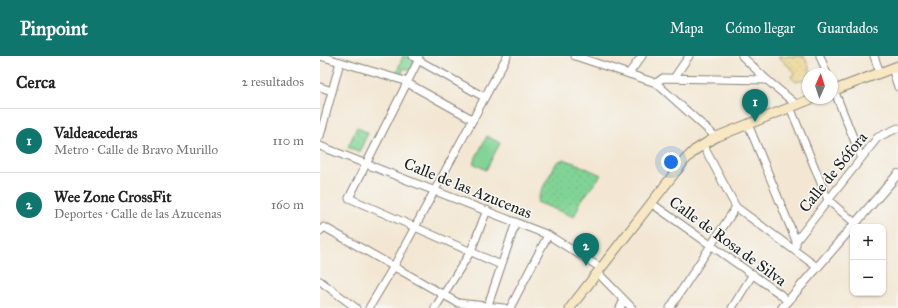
<!DOCTYPE html>
<html lang="es">
<meta charset="utf-8">
<style>
body{margin:0;font-family:"IM FELL Great Primer",serif;background:#f6f6f6;color:#222}
.controls{position:absolute;right:12px;bottom:12px;display:grid;overflow:hidden;border-radius:8px;box-shadow:0 1px 3px #0004}
.controls button{width:36px;height:36px;display:grid;place-items:center;padding:0;border:0;border-bottom:1px solid #e0e0e0;background:#fff;color:#222;font:20px sans-serif}
.compass{position:absolute;left:482px;top:12px;width:36px;height:36px;border-radius:50%;background:#fff;box-shadow:0 1px 3px #0004;rotate:3deg}
.you{position:absolute;left:351px;top:106px;width:14px;height:14px;margin:-10px;border:3px solid #fff;border-radius:50%;background:#1a73e8;box-shadow:0 0 0 6px #1a73e833}
.badge{display:grid;place-items:center;width:26px;height:26px;border-radius:50%;background:#0f766e;color:#fff;font-size:13px;font-weight:700}
.pin{position:absolute;translate:-50% -33px;filter:drop-shadow(0 1px 2px #0008)}
.pin::after{content:'';position:absolute;top:21px;width:14px;height:12px;background:inherit;clip-path:polygon(0 0,100% 0,50% 100%)}
.list{margin:0;padding:0;list-style:none}
h2{display:flex;justify-content:space-between;align-items:center;height:52px;margin:0;padding:0 16px;font-size:17px}
h2 small{font-size:13px;font-weight:400;color:#767676}
.list li{display:grid;grid-template-columns:26px 1fr auto;gap:12px;align-items:center;box-sizing:border-box;height:64px;padding:0 16px;border-top:1px solid #e0e0e0}
.list b{display:block;font-size:15px;white-space:nowrap}
.list p{margin:0;font-size:13px;white-space:nowrap;color:#767676}
.list em{font-size:13px;font-style:normal;color:#767676}
.map{position:relative;flex:none;width:578px;height:252px;overflow:hidden}
header{display:flex;align-items:center;gap:24px;box-sizing:border-box;height:56px;padding:0 20px;background:#0f766e;color:#fff}
header strong{font-size:19px}
nav{display:flex;gap:22px;margin-inline-start:auto;font-size:14px}
main{display:flex}
aside{flex:1;background:#fff}
.map>svg:first-child{display:block}
</style>
<header>
<strong>Pinpoint</strong>
<nav><a>Mapa</a><a>Cómo llegar</a><a>Guardados</a></nav>
</header>
<main>
<aside>
<h2>Cerca<small>2 resultados</small></h2>
<ul class="list">
<li><span class="badge">1</span><div><b>Valdeacederas</b><p>Metro · Calle de Bravo Murillo</p></div><em>110 m</em></li>
<li><span class="badge">2</span><div><b>Wee Zone CrossFit</b><p>Deportes · Calle de las Azucenas</p></div><em>160 m</em></li>
</ul>
</aside>
<div class="map">
<svg width="578" height="252" viewBox="0 0 578 252">
<defs>
<pattern id="grass-tufts" width="24" height="20" patternUnits="userSpaceOnUse"><rect width="24" height="20" fill="#81d496"/><path d="M3 7l-1-3M5 7V3M7 7l1-3M15 17l-1-3M17 17v-4M19 17l1-3" fill="none" stroke="#6fb581"/></pattern>
<pattern id="sand-dots" width="8" height="8" patternUnits="userSpaceOnUse"><rect width="8" height="8" fill="#eeda9e"/><path d="M2 2h.1M6 6h.1" fill="none" stroke="#ccba88" stroke-width="1.8" stroke-linecap="round"/></pattern>
<pattern id="park-dots" width="8" height="8" patternUnits="userSpaceOnUse"><rect width="8" height="8" fill="#81d496"/><path d="M2 2h.1M6 6h.1" fill="none" stroke="#6fb581" stroke-width="1.8" stroke-linecap="round"/></pattern>
</defs>
<rect width="100%" height="100%" fill="#f6f6f2"/>
<filter id="ink" filterUnits="userSpaceOnUse"><feTurbulence type="fractalNoise" baseFrequency=".025" numOctaves="2"/><feDisplacementMap in="SourceGraphic" scale="8" xChannelSelector="R" yChannelSelector="G"/><feConvolveMatrix kernelMatrix="1 2 1 2 8 2 1 2 1" color-interpolation-filters="sRGB"/></filter>
<filter id="wash" filterUnits="userSpaceOnUse"><feTurbulence type="fractalNoise" baseFrequency=".012" numOctaves="4" result="noise"/><feDisplacementMap in="SourceGraphic" scale="16" xChannelSelector="R" yChannelSelector="G"/><feGaussianBlur stdDeviation="0.9" result="paint"/><feColorMatrix in="noise" values="0 0 0 0 0 0 0 0 0 0 0 0 0 0 0 0 0 1.4 0 .05"/><feComposite in="paint" operator="in"/></filter>
<g filter="url(#wash)">
<rect width="100%" height="100%" fill="#f3e7d3"/>
<!-- grass -->
<path fill="url(#grass-tufts)" stroke="#4e7859" d="M83 0 93 3 94 6 90 14 84 12 81 20 76 18Z"/>
<!-- sand -->
<path fill="url(#sand-dots)" stroke="#857b5d" d="M458 0H484L492 18H488V22L476 26 471 21 475 16Z"/>
<!-- park -->
<g fill="url(#park-dots)" stroke="#4e7859">
<path d="M37 71 48 77 39 96 28 91Z"/>
<path d="M244 103 257 108 281 119 261 145 254 161 217 146 221 135 237 106Z"/>
</g>
<!-- pitch -->
<path fill="#81d496" stroke="#4e7859" d="M167 80 180 87 166 114 153 107Z"/>
</g>
<g filter="url(#ink)">
<g fill="none" stroke-linecap="round" stroke-linejoin="round">
<!-- minor casing -->
<g stroke="#888278" stroke-width="9">
<g id="minor">
<path d="M0 0 82 24 152 63"/>
<path d="M93 0 98 4 164 41"/>
<path d="M99 0 97 7 29 142 181 209"/>
<path d="M255 0 336 27 396 81"/>
<path d="M422 0 447 24 477 49"/>
<path d="M500 0 507 18"/>
<path d="M554 0 560 17"/>
<path d="M572 12 578 31"/>
<path d="M309 17 322 0"/>
<path d="M354 22 369 0"/>
<path d="M336 27 343 22 447 24"/>
<path d="M512 29 541 101"/>
<path d="M0 31 12 35"/>
<path d="M470 51 508 144 535 167"/>
<path d="M428 68 476 185V189"/>
<path d="M0 80 20 6"/>
<path d="M383 89 416 151 497 211"/>
<path d="M0 90 228 179 281 212"/>
<path d="M331 147 460 238 468 246"/>
<path d="M0 175 4 171 138 247 184 252"/>
<path d="M476 185 558 81 578 72"/>
<path d="M278 217 312 252"/>
<path d="M0 225 36 252"/>
<path d="M49 252 74 210 187 0"/>
<path d="M115 252 151 195 167 154"/>
<path d="M167 252 196 166"/>
<path d="M190 252 228 179"/>
<path d="M300 252 304 244"/>
<path d="M350 252 416 151"/>
<path d="M412 252 433 218"/>
</g>
</g>
<!-- tertiary casing -->
<g stroke="#888278" stroke-width="10">
<path id="tertiary" d="M462 252 578 118"/>
</g>
<!-- secondary casing -->
<g stroke="#888278" stroke-width="11">
<g id="secondary">
<path d="M512 35 578 10"/>
<path d="M250 252 364 105 375 94 396 81 494 42"/>
</g>
</g>
<!-- minor -->
<use href="#minor" stroke="#fff" stroke-width="7"/>
<!-- tertiary -->
<use href="#tertiary" stroke="#fff" stroke-width="8"/>
<!-- secondary -->
<use href="#secondary" stroke="#f7e8c3" stroke-width="9"/>
</g>
</g>
<g text-anchor="middle" dominant-baseline="central" stroke-width="3.5" stroke-linejoin="round" paint-order="stroke">
<!-- street labels -->
<g font-size="16" fill="#1c1c1c" stroke="#f6f6f2">
<text transform="translate(513 116) rotate(-51)">Calle de Sófora</text>
<text transform="translate(148 132) rotate(22)">Calle de las Azucenas</text>
<text transform="translate(408 185) rotate(36)">Calle de Rosa de Silva</text>
</g>
</g>
</svg>
<div class="controls">
<button>+</button>
<button>−</button>
</div>
<svg class="compass" viewBox="-18 -18 36 36"><path d="M0-13l5 13h-10z" fill="#e53935"/><path d="M0 13l5-13h-10z" fill="#767676"/></svg>
<div class="you"></div>
<div class="pin badge" style="left:435px;top:66px">1</div>
<div class="pin badge" style="left:266px;top:210px">2</div>
</div>
</main>
